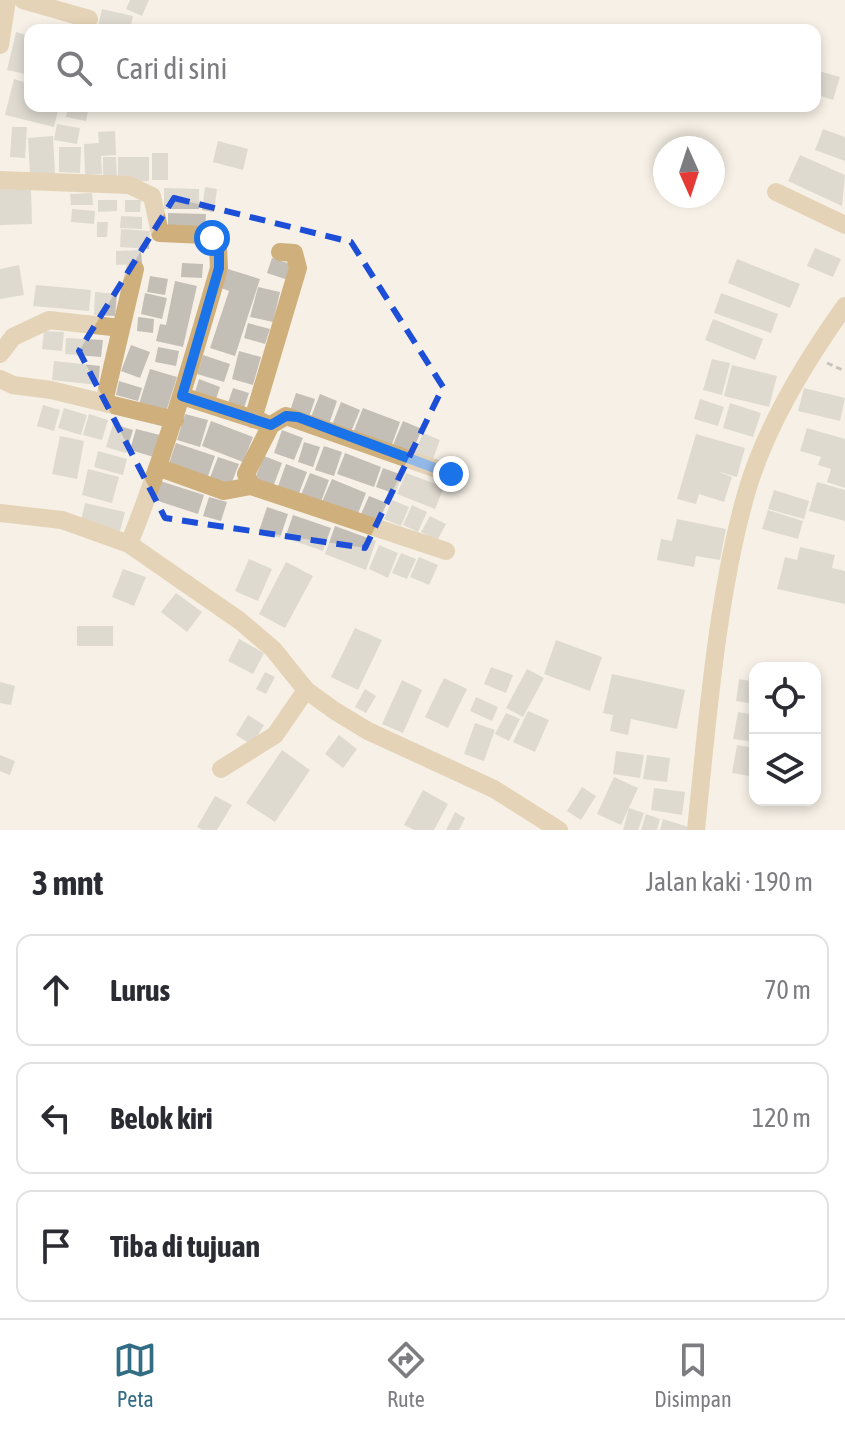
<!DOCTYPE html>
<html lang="id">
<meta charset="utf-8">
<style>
body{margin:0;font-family:"Asap Condensed",sans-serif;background:#f7f7f7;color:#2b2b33}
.controls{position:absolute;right:24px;bottom:24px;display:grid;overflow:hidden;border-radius:16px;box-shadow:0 4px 12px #0003}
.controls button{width:72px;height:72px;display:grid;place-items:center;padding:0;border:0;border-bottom:2px solid #e1e1e2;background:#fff;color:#2b2b33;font:40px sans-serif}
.compass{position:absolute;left:653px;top:136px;width:72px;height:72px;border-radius:50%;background:#fff;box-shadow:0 4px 12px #0003;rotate:177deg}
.stop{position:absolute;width:24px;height:24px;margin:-18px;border:6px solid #1a73e8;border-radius:50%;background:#fff}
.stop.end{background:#1a73e8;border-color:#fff;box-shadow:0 2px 8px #0008}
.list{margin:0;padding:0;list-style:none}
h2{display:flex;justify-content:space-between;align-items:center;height:104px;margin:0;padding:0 32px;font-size:34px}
h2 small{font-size:26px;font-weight:400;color:#7c7c81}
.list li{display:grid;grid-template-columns:52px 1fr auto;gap:24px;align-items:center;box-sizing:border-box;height:112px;margin:0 16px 16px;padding:0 16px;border:2px solid #e1e1e2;border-radius:16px}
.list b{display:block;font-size:30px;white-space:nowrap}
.list em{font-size:26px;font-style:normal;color:#7c7c81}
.icon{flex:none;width:44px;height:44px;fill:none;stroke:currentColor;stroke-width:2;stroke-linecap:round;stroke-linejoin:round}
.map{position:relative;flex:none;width:845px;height:830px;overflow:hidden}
.search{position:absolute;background:#fff;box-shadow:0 4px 12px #0003;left:24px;right:24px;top:24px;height:88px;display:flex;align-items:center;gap:20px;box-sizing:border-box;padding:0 28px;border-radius:16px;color:#7c7c81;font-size:30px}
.sheet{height:488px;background:#fff}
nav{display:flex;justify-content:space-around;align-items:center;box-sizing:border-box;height:112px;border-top:2px solid #e1e1e2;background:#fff;font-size:22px;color:#7c7c81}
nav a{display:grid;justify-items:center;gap:4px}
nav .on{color:#326c85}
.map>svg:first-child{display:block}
</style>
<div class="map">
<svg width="845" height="830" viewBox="0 0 845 830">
<rect width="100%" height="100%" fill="#f6f0e6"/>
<!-- building -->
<g fill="#c4bfb6">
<path d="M130 0H149L142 16 126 9Z"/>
<path d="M102 9 133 16 130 30H97Z"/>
<path d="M16 32 30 36V75L7 70Z"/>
<path d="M815 70 840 77 833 100 815 94Z"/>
<path d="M14 79 30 84V106H59L54 127 5 115Z"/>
<path d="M68 106H89L86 121 66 117Z"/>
<path d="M57 124 80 128 77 144 54 140Z"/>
<path d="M12 127H27L25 158 10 157Z"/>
<path d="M823 129 845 137V161L815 150Z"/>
<path d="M115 131 116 155 101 156 102 174 85 175 84 144 99 143 98 132Z"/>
<path d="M53 136 55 173 30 175 28 138Z"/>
<path d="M218 141 248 149 243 170 213 162Z"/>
<path d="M59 147H81L80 173 59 172Z"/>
<rect x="152" y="153" width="16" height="27"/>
<path d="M800 155 845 175 842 206 788 181Z"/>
<path d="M103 157H116L117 179H103Z"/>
<path d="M118 157H149V181L118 182Z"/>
<path d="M205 187 217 189 214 212 202 210Z"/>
<path d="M164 188 199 189V209H164Z"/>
<path d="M0 189H31L32 224 0 225Z"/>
<path d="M92 193 93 205H71L70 194Z"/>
<path d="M98 200H117V211L98 212Z"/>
<path d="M125 200H141L140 212H125Z"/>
<path d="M72 209 95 211 94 224 71 222Z"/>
<path d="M168 213 206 214 205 232 168 231Z"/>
<path d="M121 216 142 217V229L120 228Z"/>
<path d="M97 222H108L107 237H97Z"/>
<path d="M121 229 150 231 149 249 120 247Z"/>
<path d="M815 248 841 259 833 277 807 266Z"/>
<path d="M141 250 142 264 116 265V251Z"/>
<path d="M272 258 293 265 288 280 267 273Z"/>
<path d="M737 259 800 284 790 308 728 283Z"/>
<path d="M182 263 203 264 202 278 181 277Z"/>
<path d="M19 265 24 295 0 299V269Z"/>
<path d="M228 269 260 279 235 356 210 348 229 291 221 288Z"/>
<path d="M150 276 168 279 165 295 147 292Z"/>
<path d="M175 281 197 286 183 347 156 341 160 324 166 325Z"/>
<path d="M36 285 91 290 89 311 33 306Z"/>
<path d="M258 287 280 292 273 322 250 317Z"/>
<path d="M95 292 117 294 115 316 94 315Z"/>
<path d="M145 293 167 298 162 319 141 314Z"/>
<path d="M721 293 778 314 771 333 714 313Z"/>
<path d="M138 317 154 319 153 333 137 331Z"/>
<path d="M713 319 763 339 755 360 705 340Z"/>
<path d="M248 323 270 329 265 344 244 338Z"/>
<path d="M44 331 64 332 62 351 42 349Z"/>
<path d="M66 338 103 340 101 357 65 354Z"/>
<path d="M131 345 150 352 140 378 121 371Z"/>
<path d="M158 347 179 351 176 366 155 362Z"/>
<path d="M239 351 261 357 253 385 232 379Z"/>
<path d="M203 355 230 364 224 382 197 374Z"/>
<path d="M712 359 730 363 722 395 703 390Z"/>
<path d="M54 361 100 366 98 385 52 380Z"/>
<path d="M732 365 777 376 769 407 724 396Z"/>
<path d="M150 369 177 377 166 412 139 404Z"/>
<path d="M199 379 220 387 215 402 194 395Z"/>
<path d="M119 381 142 388 138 401 116 395Z"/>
<path d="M233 388 249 393 243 411 227 406Z"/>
<path d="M804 388 845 398 840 421 798 411Z"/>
<path d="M296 393 315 399 309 417 290 411Z"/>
<path d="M320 394 337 401 329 424 311 417Z"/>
<path d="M700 399 724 407 718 426 694 419Z"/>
<path d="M341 402 360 410 351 432 332 425Z"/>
<path d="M730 403 761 413 753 437 723 428Z"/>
<path d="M43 405 60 410 54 431 37 426Z"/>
<path d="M64 408 87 415 81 435 58 428Z"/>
<path d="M363 408 400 422 391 447 353 433Z"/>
<path d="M89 414 108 420 102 440 83 435Z"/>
<path d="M185 414 208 420 200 447 177 440Z"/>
<path d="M211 421 253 437 243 462 202 446Z"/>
<path d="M403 421 422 429 412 453 393 445Z"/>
<path d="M113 424 133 430 126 453 106 447Z"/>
<path d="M807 428 845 439V488L827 482 831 469 818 465 821 457 800 451Z"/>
<path d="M136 429 160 435 154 457 130 450Z"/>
<path d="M282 430 303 438 294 460 274 453Z"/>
<path d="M423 433 440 440 433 459 415 452Z"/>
<path d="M696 434 745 448 737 477 716 471 732 477 724 502 699 494 696 504 677 499Z"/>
<path d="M60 436 84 441 77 479 52 474Z"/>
<path d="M304 442 320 447 313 467 298 462Z"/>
<path d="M176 443 215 456 207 479 168 466Z"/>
<path d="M324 446 342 452 334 476 315 470Z"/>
<path d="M98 451 127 459 123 475 94 467Z"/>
<path d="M345 453 381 467 374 487 337 474Z"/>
<path d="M264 456 282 463 273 487 254 481Z"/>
<path d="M218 457 239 464 230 487 209 480Z"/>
<path d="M286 464 307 472 298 496 277 489Z"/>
<path d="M383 468 402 475 395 494 376 487Z"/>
<path d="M88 469 119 477 112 503 82 495Z"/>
<path d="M310 473 329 480 321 502 301 495Z"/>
<path d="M406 473 444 487 435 509 397 494Z"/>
<path d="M332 479 366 493 357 516 322 502Z"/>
<path d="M157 480 204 495 198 514 152 499Z"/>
<path d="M817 482 845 490V521L809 511Z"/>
<path d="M774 490 809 501 804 519 768 509Z"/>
<path d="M369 496 387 503 380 521 361 514Z"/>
<path d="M209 497 227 502 221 521 203 516Z"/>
<path d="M392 500 409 507 401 526 384 519Z"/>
<path d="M85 503 125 512 120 531 81 521Z"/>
<path d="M412 505 427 512 418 532 403 525Z"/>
<path d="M267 507 288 514 280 538 259 531Z"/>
<path d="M768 510 803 521 798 539 762 529Z"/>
<path d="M293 515 331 528 323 551 285 538Z"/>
<path d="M430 516 446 524 437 541 421 532Z"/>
<path d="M677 519 726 529 720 560 696 556 694 567 657 560 661 539 672 541Z"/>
<path d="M335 526 376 541 366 570 325 554Z"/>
<path d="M379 545 398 553 388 578 369 569Z"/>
<path d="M800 547 835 555 832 568 845 571V604L777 589 785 557 797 560Z"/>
<path d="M401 553 416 559 407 579 392 573Z"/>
<path d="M419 557 438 565 429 585 410 577Z"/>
<path d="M249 559 272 569 258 601 235 591Z"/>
<path d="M286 562 313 576 285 628 259 614Z"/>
<path d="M123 569 146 577 134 606 112 597Z"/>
<path d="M176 593 202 612 187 632 161 612Z"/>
<rect x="77" y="626" width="36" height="20"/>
<path d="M355 628 382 640 358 690 331 677Z"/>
<path d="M239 639 264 653 253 674 228 661Z"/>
<path d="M556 640 602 657 590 691 544 674Z"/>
<path d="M491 667 513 675 506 693 484 684Z"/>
<path d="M527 669 544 678 523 717 506 708Z"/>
<path d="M265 672 275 677 266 694 256 689Z"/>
<path d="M612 674 685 690 677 729 631 719 628 735 610 731 613 715 603 713Z"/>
<path d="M444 678 467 689 448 728 425 717Z"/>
<path d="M739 679 755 682V704L736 701Z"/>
<path d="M402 680 422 690 403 733 382 724Z"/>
<path d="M0 682 15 686 11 705 0 703Z"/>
<path d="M365 689 376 696 366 713 355 707Z"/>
<path d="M476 697 498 707 492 721 470 711Z"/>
<path d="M528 711 549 720 535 752 513 742Z"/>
<path d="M738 712 755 715V742L733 739Z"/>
<path d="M506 713 520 719 509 741 495 734Z"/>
<path d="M248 715 264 725 252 745 236 735Z"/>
<path d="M475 723 495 730 484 761 464 754Z"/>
<path d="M339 735 357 749 343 768 325 754Z"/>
<path d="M737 745 755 748V777L732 773Z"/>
<path d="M282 750 310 770 275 822 246 803Z"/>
<path d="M616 751 644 755 640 778 613 774Z"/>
<path d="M0 755 15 761 10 775 0 771Z"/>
<path d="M647 755 670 758 667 782 643 779Z"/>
<path d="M614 777 638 788 621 825 597 814Z"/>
<path d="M582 787 596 796 581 820 567 811Z"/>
<path d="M654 788 685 792 682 815 651 810Z"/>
<path d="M423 790 448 804 434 830H414L404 825Z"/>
<path d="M215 796 232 805 217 830H203L197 827Z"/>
<path d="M629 808 644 813 638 830H623Z"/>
<path d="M455 812 465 818 459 830H446Z"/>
<path d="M646 814 660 819 657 830H641Z"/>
<path d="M663 819 695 829V830H660Z"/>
</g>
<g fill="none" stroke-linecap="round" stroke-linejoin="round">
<!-- path -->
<path stroke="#938f88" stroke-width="3" stroke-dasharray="6 4" stroke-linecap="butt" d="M827 363 845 371"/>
<!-- street -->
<g stroke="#cfb07d" stroke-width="18">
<path d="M23 0 89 19"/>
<path d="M0 45 7 0"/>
<path d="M0 180 129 185 152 196 160 233 204 235 218 247 219 268C192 362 165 454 129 544"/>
<path d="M776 192 845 225"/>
<path d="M0 354 13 337 49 320 121 328"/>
<path d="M0 379 13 385 51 390 175 420"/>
<path d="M182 396 263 422"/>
<path d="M104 402 135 269"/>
<path d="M253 419 298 268 294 253 280 252"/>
<path d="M160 468 224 491 251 486"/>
<path d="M0 513 62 520 129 544 240 621 273 649 306 690 335 711 368 731 494 789 559 830"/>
<path d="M446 551 251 486 246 474 271 425 286 416 451 474"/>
<path d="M221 769 275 735 306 690"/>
<path d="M696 830C707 724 717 596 746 494 765 427 805 362 845 306"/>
</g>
</g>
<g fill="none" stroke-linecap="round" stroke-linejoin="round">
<!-- route -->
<path stroke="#1a73e8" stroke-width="10" d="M212 238 219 252V268L182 396 271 425 286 416 298 417 451 474"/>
</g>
<!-- marked area -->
<path d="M0 0H845V830H0ZM174 198 351 242 443 387 365 548 165 518 79 351Z" fill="#f6f0e6" fill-opacity=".55" fill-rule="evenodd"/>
<path fill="none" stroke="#1d4ed8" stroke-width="6" stroke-dasharray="16 10" stroke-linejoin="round" d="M174 198 351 242 443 387 365 548 165 518 79 351Z"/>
</svg>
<div class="controls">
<button><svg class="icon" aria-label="locate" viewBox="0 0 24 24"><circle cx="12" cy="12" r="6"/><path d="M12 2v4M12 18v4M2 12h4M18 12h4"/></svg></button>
<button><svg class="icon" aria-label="layers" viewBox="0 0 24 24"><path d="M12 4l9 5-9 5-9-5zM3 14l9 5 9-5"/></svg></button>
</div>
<svg class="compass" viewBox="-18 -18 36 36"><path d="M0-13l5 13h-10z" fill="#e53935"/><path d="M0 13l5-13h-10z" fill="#7c7c81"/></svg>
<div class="stop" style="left:212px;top:238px"></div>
<div class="stop end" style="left:451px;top:474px"></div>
<div class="search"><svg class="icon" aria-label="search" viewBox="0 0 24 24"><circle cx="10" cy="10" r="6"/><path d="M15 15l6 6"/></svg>Cari di sini</div>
</div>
<section class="sheet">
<h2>3 mnt<small>Jalan kaki · 190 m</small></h2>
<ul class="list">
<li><svg class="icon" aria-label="ahead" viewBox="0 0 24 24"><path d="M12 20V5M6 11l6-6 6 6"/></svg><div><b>Lurus</b></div><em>70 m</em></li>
<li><svg class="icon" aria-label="left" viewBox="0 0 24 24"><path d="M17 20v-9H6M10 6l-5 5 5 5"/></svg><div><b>Belok kiri</b></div><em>120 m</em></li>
<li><svg class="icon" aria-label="arrive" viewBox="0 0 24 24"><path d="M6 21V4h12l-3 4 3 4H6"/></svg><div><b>Tiba di tujuan</b></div></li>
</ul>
</section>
<nav>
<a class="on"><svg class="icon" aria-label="map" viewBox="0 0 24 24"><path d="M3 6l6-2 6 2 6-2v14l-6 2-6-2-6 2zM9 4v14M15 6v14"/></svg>Peta</a>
<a><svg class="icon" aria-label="directions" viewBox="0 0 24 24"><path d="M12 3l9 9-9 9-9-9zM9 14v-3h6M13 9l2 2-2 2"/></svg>Rute</a>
<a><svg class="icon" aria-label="saved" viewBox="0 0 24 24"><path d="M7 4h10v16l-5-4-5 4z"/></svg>Disimpan</a>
</nav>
